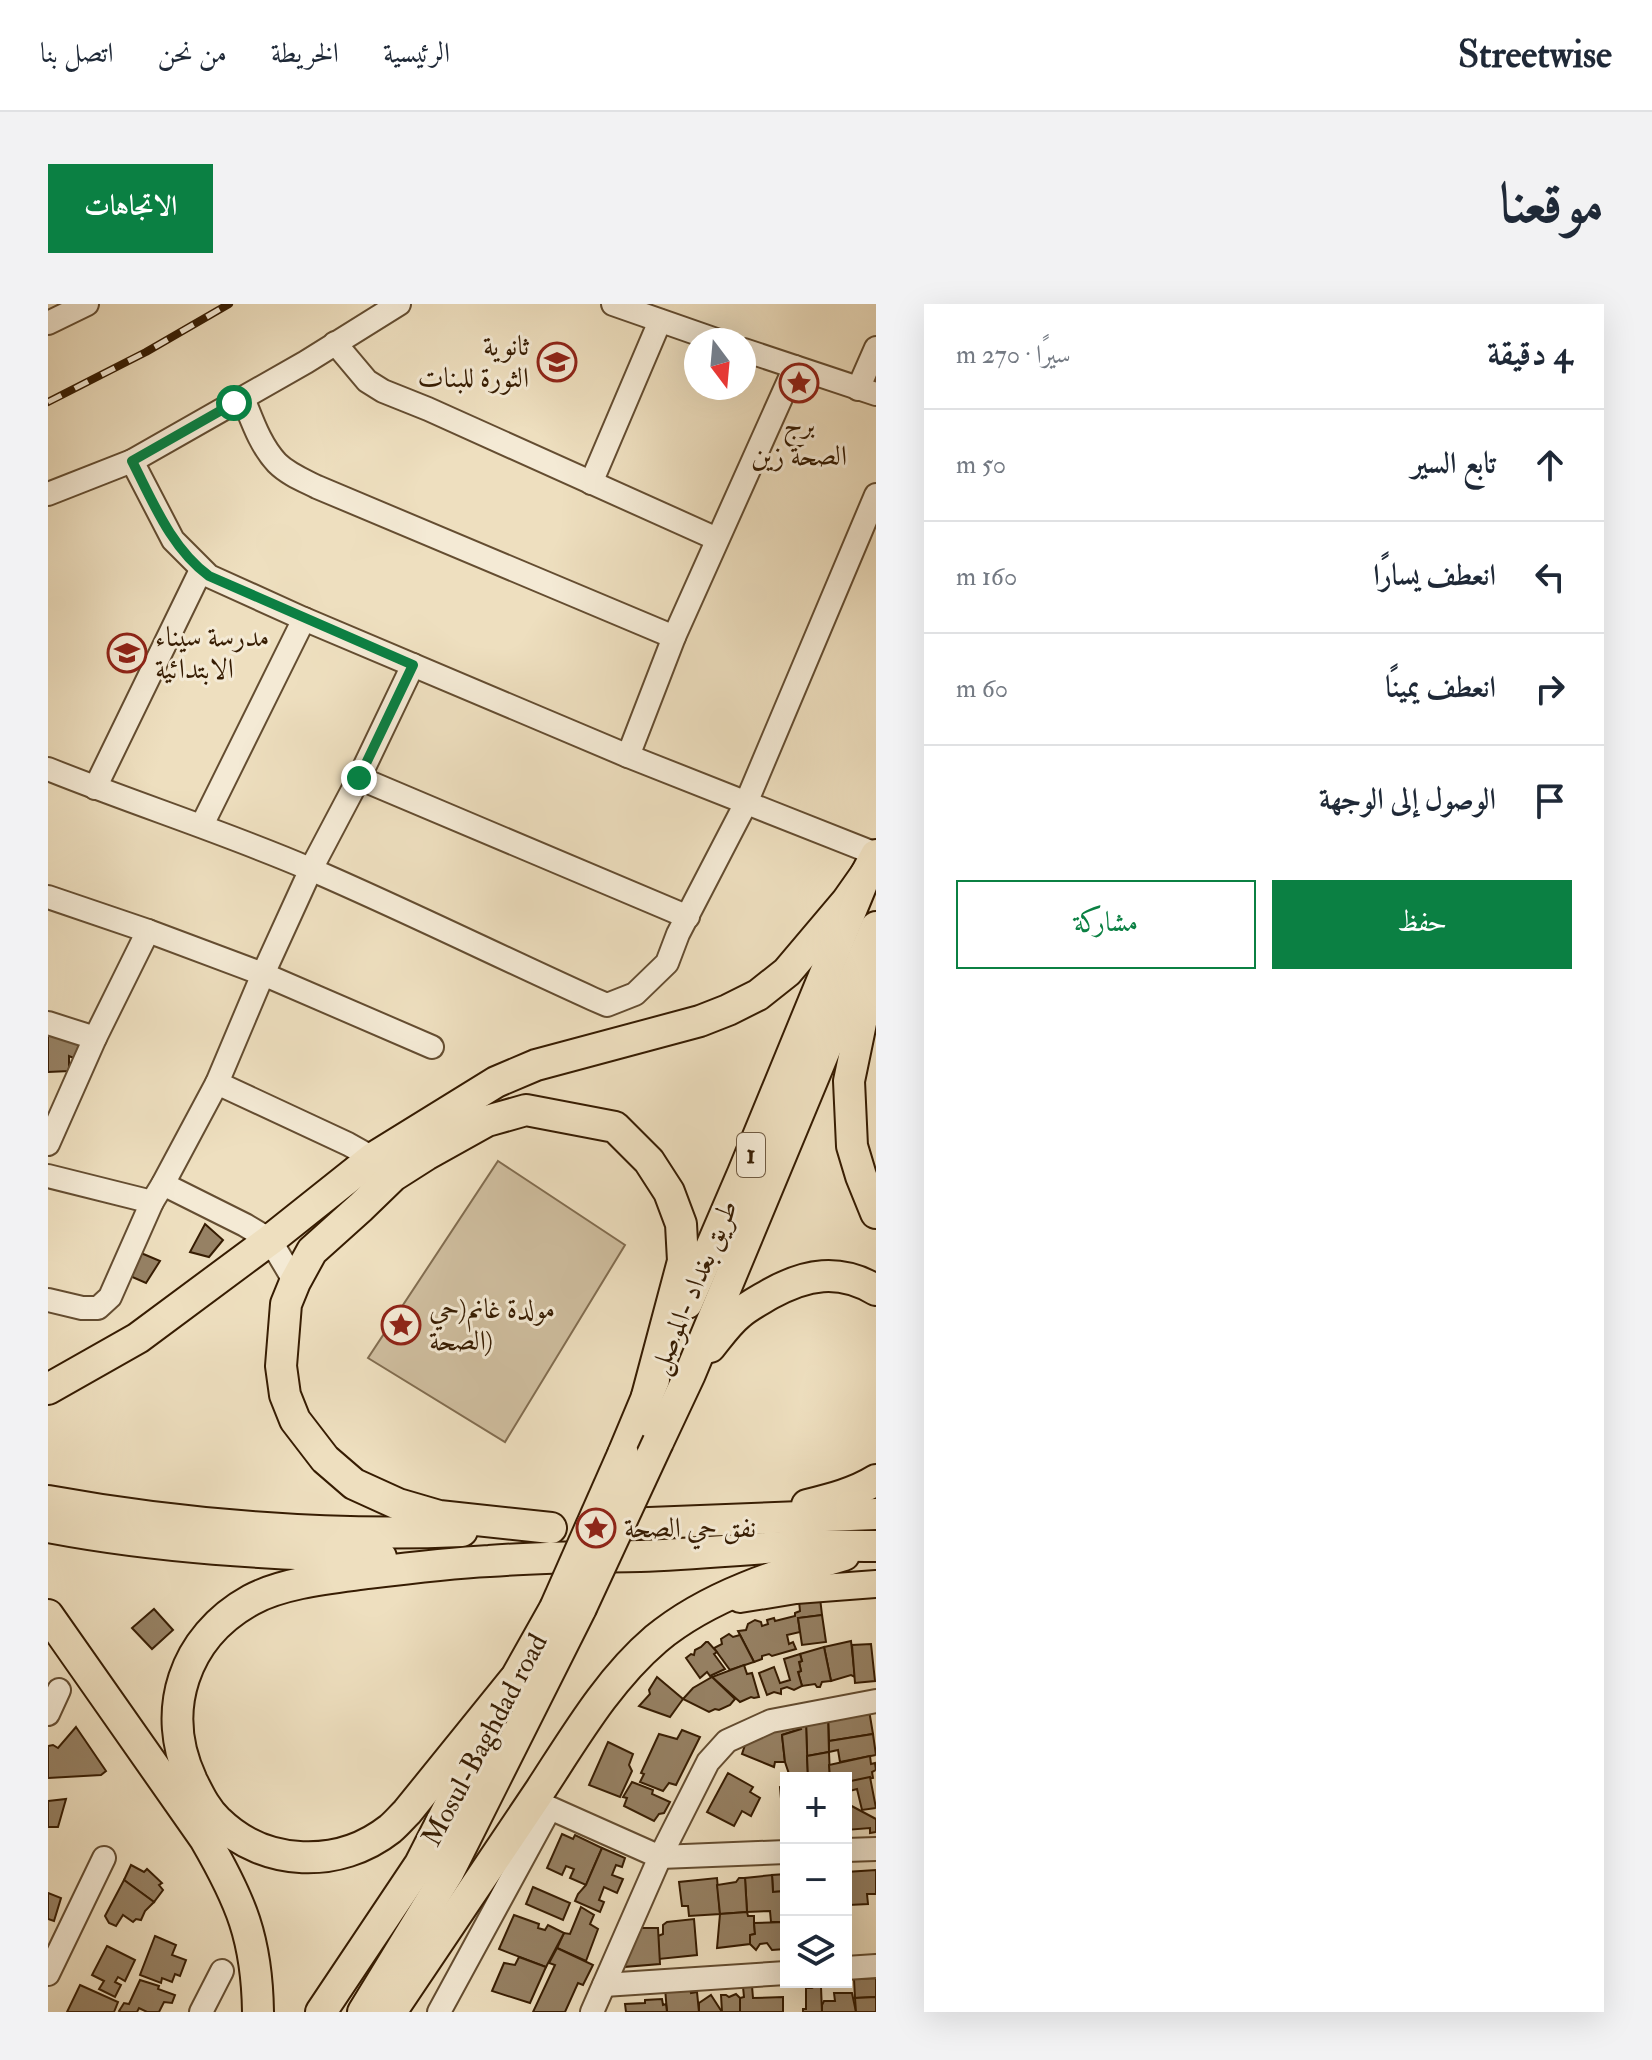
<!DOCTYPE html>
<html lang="ar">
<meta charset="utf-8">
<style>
body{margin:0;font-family:"IM FELL Double Pica",Amiri,serif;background:#f2f2f3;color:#1f2937;direction:rtl}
.controls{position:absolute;right:24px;bottom:24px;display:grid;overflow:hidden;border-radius:0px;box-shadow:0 8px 32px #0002}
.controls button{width:72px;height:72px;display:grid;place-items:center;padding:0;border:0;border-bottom:2px solid #e0e1e3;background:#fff;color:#1f2937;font:40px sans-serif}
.compass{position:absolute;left:636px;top:24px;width:72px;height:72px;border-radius:50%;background:#fff;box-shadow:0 8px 32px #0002;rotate:164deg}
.stop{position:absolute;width:24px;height:24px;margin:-18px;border:6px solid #0b8043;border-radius:50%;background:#fff}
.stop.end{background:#0b8043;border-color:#fff;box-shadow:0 2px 8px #0008}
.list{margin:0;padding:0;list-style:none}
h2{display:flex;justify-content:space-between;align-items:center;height:104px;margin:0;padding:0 32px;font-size:34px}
h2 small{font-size:26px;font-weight:400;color:#747a83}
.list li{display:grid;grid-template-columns:52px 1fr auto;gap:24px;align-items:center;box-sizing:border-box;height:112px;padding:0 32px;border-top:2px solid #e0e1e3}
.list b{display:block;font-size:30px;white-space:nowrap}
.list em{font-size:26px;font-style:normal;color:#747a83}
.actions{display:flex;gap:16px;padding:24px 32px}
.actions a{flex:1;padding:18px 0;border:2px solid #0b8043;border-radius:0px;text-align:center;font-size:28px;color:#0b8043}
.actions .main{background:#0b8043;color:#fff}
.icon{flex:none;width:44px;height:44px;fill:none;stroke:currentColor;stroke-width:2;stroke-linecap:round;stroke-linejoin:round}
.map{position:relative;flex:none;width:828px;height:1708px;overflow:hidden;direction:ltr;border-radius:0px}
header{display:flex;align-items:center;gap:48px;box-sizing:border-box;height:112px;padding:0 40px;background:#fff;border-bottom:2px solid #e0e1e3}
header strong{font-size:38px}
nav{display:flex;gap:44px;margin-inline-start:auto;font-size:28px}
.intro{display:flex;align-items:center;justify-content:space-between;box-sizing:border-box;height:192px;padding:0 48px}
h1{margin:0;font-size:56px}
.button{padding:20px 36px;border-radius:0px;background:#0b8043;color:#fff;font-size:28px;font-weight:700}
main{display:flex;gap:48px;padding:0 48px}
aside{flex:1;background:#fff;border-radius:0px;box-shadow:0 8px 32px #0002}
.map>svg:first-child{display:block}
</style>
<header>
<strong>Streetwise</strong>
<nav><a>الرئيسية</a><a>الخريطة</a><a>من نحن</a><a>اتصل بنا</a></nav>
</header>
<div class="intro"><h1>موقعنا</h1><a class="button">الاتجاهات</a></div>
<main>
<aside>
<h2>4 دقيقة<small>سيرًا · 270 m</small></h2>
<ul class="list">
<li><svg class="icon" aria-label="ahead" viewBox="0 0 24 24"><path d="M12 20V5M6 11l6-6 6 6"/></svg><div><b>تابع السير</b></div><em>50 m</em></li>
<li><svg class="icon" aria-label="left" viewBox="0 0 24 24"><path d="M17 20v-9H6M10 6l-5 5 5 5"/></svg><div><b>انعطف يسارًا</b></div><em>160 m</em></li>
<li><svg class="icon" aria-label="right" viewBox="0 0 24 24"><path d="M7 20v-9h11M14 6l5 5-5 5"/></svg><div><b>انعطف يمينًا</b></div><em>60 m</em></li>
<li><svg class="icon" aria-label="arrive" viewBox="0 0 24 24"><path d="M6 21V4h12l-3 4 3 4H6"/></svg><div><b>الوصول إلى الوجهة</b></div></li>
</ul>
<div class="actions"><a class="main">حفظ</a><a>مشاركة</a></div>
</aside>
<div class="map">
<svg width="828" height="1708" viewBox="0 0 828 1708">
<rect width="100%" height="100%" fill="#eedfbf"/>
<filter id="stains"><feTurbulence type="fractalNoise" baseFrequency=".0025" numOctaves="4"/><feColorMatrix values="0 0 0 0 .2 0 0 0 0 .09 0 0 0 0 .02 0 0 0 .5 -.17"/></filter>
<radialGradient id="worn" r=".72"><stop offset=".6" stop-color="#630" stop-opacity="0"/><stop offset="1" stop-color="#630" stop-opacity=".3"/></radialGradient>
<!-- green -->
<path fill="#cfbe9f" stroke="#826d50" stroke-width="2" d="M450 857 577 941 457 1138 320 1054Z"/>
<!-- building -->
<g fill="#968164" stroke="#361c02" stroke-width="2">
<path d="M0 727 33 740 28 755 21 752V767L0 768Z"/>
<path d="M157 920 175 936 161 953 142 948Z"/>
<path d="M93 949 112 957 98 979 82 972Z"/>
<path d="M772 1294 774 1311 750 1314 752 1328 739 1331 741 1340 745 1338 748 1345 724 1352 721 1350 714 1352V1355L706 1358 690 1327 698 1326 700 1320 707 1316 713 1318 714 1322 720 1320 719 1316 726 1314 727 1317 747 1312V1309L752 1307 751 1297Z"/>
<path d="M106 1305 125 1326 104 1345 84 1324Z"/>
<path d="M774 1311 778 1338 754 1341 750 1314Z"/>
<path d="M681 1330 685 1333 692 1331 706 1358 682 1366 666 1344 674 1340 673 1335Z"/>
<path d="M803 1337 807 1373 803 1371 783 1377 776 1343Z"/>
<path d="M658 1338H660L669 1348 666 1350 677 1365 662 1372 659 1368 652 1374 638 1354 643 1350 646 1351 647 1346 653 1343Z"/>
<path d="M823 1340 827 1377 807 1379 804 1341Z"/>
<path d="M776 1343 783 1377 774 1378 772 1383H769L767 1380 754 1382 750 1368 753 1367 751 1358 754 1357 752 1350Z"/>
<path d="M752 1350 754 1357 751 1358 753 1367 750 1368 754 1382 746 1386 739 1383 733 1385V1390L726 1388 719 1391 711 1369 726 1363 732 1379 742 1376 736 1355Z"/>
<path d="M696 1361 699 1370 704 1369 711 1393 706 1394 703 1393 692 1398 664 1373Z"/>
<path d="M609 1373 635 1395 622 1413 591 1402 602 1390 601 1386Z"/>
<path d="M664 1373 687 1395 682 1401 671 1406 667 1405 661 1408 635 1395 645 1384Z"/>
<path d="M821 1406 825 1430 781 1437 780 1413Z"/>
<path d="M780 1413 781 1448 759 1452 758 1419Z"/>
<path d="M750 1417 753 1425 734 1431 737 1458H727L726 1463 694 1450 699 1435 732 1426Z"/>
<path d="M758 1419 760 1474H750L741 1470 737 1458 734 1431 753 1425 751 1420Z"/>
<path d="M28 1423 58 1467 53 1471 0 1474V1442L5 1441 10 1444Z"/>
<path d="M634 1426 652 1433 628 1481 621 1479 615 1487 592 1478 596 1470 593 1469 611 1430 629 1435Z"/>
<path d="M825 1430 828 1451 792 1458 790 1446 781 1448V1437Z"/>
<path d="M560 1438 585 1450 581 1461 584 1467 572 1493 541 1481Z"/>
<path d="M781 1448 782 1473 760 1474 759 1452Z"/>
<path d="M822 1452 823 1460 827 1459 828 1466 824 1468 825 1474 798 1478V1474H782L781 1461Z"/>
<path d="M680 1469 705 1483 702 1488 712 1494 703 1512 694 1507 686 1522 659 1508Z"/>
<path d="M822 1473 828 1504 814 1506 809 1485 798 1488V1478Z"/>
<path d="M584 1478 605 1486 604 1490 622 1498 616 1509 611 1510 606 1517 576 1502 579 1494 575 1493Z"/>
<path d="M738 1482V1518H735L732 1483Z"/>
<path d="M18 1495 10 1523H0V1497Z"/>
<path d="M798 1499 828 1515V1528L822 1529V1524L798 1526Z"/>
<path d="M514 1530 525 1535 527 1531 554 1544 538 1581 522 1574 526 1565 518 1562 514 1571 499 1564Z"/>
<path d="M554 1544 577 1554 574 1563 568 1561 564 1571 575 1575 569 1589 556 1583 551 1596 556 1598 552 1608 527 1597 530 1590 538 1581Z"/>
<path d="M83 1561 96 1568 99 1565 114 1579 111 1581 115 1586 106 1598 76 1576Z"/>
<path d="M828 1566V1590H819L820 1600 801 1601V1595L798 1596V1568Z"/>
<path d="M738 1567V1587L725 1588 724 1571 738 1570Z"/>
<path d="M724 1571 725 1588 738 1587V1606H736L738 1618H723L722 1607 699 1608 697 1574Z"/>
<path d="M669 1574 672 1610 641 1612 640 1602H634L631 1578Z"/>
<path d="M691 1574H697L699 1608 672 1610 669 1581 688 1578Z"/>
<path d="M76 1576 106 1598 97 1607 93 1616 88 1615 85 1618 75 1611 68 1622 61 1619 57 1612Z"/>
<path d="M485 1583 522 1599 515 1616 478 1600Z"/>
<path d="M0 1589 13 1594 6 1617 0 1615Z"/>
<path d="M533 1603 546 1611 542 1620 550 1625 538 1657 509 1644 516 1629 522 1630Z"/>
<path d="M699 1608 700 1612H706V1619L707 1630 702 1631V1640L669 1644 672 1610Z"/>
<path d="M466 1611 491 1620 490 1624 497 1626 500 1621 516 1629 498 1663 451 1645Z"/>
<path d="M646 1615 649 1651 611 1655 610 1632 615 1630V1621L619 1618Z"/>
<path d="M738 1618 737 1645 724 1646 719 1639 712 1640 708 1646 702 1640V1631L707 1630 706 1619Z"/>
<path d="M593 1624H610L612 1660 575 1663Z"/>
<path d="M107 1632 128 1641 124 1651 138 1656 132 1672 127 1670 124 1678 114 1674 113 1679 92 1671Z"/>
<path d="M59 1642 87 1656 77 1677 70 1673 67 1678 73 1681 67 1693 51 1685 56 1677 44 1671Z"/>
<path d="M509 1644 545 1661 535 1681 530 1679 517 1708H485L507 1661 501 1659Z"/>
<path d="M471 1653 498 1663 482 1699 444 1687 456 1659 467 1661Z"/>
<path d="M828 1674V1693L807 1694 806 1675Z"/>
<path d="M92 1676 111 1682 110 1685 127 1691 124 1699 116 1698 111 1708H99L91 1704 89 1708H73L71 1707 76 1699 81 1700Z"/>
<path d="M770 1680 773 1683 774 1708H755V1705H758V1684H764Z"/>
<path d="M32 1681 70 1698 66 1708H19Z"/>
<path d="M704 1682 705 1694 735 1693V1708H692V1694L696 1693 695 1683Z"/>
<path d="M617 1684 642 1685 643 1689 649 1688 651 1708H619Z"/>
<path d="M786 1689H804L808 1708H774V1701L776 1697H787Z"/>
<path d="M688 1690 692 1694V1708H674L673 1691H678L681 1693Z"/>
<path d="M663 1691 674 1708H651V1699Z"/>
<path d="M828 1693V1708H808L807 1694Z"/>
<path d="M614 1695 615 1701 618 1700 619 1708H578L577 1700 597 1699V1696Z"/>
</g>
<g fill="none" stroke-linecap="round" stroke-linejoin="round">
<!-- minor casing -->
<g stroke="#644d31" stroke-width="26">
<g id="minor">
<path d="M565 0 668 36"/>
<path d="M0 19 39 0"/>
<path d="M287 39 319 77 335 87 380 105 669 235"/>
<path d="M696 46 828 90"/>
<path d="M810 85 828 44"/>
<path d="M195 94C204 116 212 141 229 159 240 170 255 176 269 183L626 333"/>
<path d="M84 157 125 236 161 272 256 315 580 452 828 550"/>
<path d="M543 179 612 17"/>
<path d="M0 190 84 157 258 58 351 0"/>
<path d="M580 452 626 333 747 63"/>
<path d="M0 465C87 500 176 528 262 565 357 606 450 652 545 695L559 701 587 690 619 659 630 630 698 499 828 191"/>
<path d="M311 474 640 613"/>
<path d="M47 484 153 266"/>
<path d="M154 521 256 315"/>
<path d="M0 593 100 627 215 670 384 743"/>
<path d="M0 719 47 734"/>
<path d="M169 779 300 840 325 854"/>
<path d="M0 840 47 734 100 627"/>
<path d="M0 872 104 898"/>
<path d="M115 880 197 921 222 936 247 978"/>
<path d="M0 996 34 1004H50L62 993 104 898 115 880 169 779 215 670 263 565 311 474 365 361"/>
<path d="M0 1410 11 1386"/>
<path d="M798 1546 828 1545"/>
<path d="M798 1664 828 1662"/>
<path d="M0 1670 56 1554"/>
<path d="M556 1681 738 1669"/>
<path d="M153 1708 174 1667"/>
<path d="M391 1708 502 1504 612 1553 738 1548"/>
<path d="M544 1708 612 1553 660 1458 679 1437 723 1417 828 1397"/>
</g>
</g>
<!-- major casing -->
<g stroke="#361c02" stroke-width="30">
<path id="major" d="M692 1295 748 1286 828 1280"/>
</g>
<!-- highway casing -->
<g stroke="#361c02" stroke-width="34">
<g id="highway">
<path d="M824 666 801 777 804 842 813 872 828 909"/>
<path d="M639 999 695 869 818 570 828 551"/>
<path d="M662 1043C671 1032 680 1019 691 1010 700 1002 712 996 722 990 758 970 791 964 828 986"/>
<path d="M0 1085 90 1034 222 936 325 854 448 778 488 761 652 717 680 706 710 691 739 668 799 597 818 570"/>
<path d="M610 1138 642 1070 828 623"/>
<path d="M575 1150 606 1076"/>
<path d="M0 1197C132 1221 281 1233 414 1227"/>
<path d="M759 1201C783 1195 807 1189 828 1176"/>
<path d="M550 1221 828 1210"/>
<path d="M0 1223C110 1244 221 1250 333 1253"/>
<path d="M503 1224 391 1212 350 1200 306 1180 277 1155 247 1116 237 1091 233 1062 238 1000 247 978 264 947 313 903 345 872 378 851 439 817 478 806 567 823 601 857 621 888 633 920 635 957 599 1092"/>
<path d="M0 1311 157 1535C193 1597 209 1635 210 1708"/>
<path d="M465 1377 359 1508C353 1514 348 1520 342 1525 291 1565 217 1563 170 1517 158 1506 151 1491 144 1477 111 1407 136 1333 203 1296 236 1278 284 1274 321 1269 361 1264 401 1259 441 1257 491 1253 542 1253 592 1252 645 1250 697 1245 749 1242 775 1241 802 1242 828 1242"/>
<path d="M457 1393 507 1304"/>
<path d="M273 1708 372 1560 437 1432"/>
<path d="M315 1708 400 1569 533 1304"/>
<path d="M343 1708C393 1634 443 1559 493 1485 527 1433 560 1376 608 1335 661 1291 731 1270 796 1251"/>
</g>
</g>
<!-- minor -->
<use href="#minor" stroke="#f4ead5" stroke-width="22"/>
<!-- major -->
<use href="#major" stroke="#eedfbf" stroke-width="26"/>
<!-- highway -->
<use href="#highway" stroke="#eedfbf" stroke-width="30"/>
<!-- rail casing -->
<g stroke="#361c02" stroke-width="8">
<path id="rail" d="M0 98 98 48 181 0"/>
</g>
<!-- rail -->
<use href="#rail" stroke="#f4ead5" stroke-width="5" stroke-dasharray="15" stroke-linecap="butt"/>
<!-- highway-bridge casing -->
<g stroke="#361c02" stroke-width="34" stroke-linecap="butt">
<g id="highway-bridge">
<path d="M507 1304 575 1150"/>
<path d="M533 1304 610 1138"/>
</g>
</g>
<!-- highway-bridge -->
<use href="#highway-bridge" stroke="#eedfbf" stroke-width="30"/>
</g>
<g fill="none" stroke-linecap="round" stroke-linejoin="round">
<!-- route -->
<path stroke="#0b8043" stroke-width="10" d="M186 99 84 157C105 198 123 244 161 272L365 361 311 474"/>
</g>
<!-- icons -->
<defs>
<g id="school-ring" transform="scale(2)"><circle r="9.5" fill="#f4ead5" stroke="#8f2418" stroke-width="1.5"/><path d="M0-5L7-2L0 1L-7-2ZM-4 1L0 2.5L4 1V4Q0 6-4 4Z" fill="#8f2418"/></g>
<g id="sight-ring" transform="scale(2)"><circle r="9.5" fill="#f4ead5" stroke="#8f2418" stroke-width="1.5"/><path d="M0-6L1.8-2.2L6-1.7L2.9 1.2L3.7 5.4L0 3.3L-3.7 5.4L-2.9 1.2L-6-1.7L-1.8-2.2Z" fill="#8f2418"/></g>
</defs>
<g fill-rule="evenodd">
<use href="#school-ring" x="509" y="58"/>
<use href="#sight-ring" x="751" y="79"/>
<use href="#school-ring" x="79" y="349"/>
<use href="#sight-ring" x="353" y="1021"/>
<use href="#sight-ring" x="548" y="1224"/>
</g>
<g text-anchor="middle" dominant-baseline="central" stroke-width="6" stroke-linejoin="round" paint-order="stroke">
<!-- shield labels -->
<rect fill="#f4ead5" stroke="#6f5a41" stroke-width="2" x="689" y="829" width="28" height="44" rx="6"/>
<g font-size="26" font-weight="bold" fill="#361c02">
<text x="703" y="851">1</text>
</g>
<!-- poi labels -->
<g font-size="28" fill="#361c02" stroke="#f4ead5" text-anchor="start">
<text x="481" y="42" text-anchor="end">ثانوية<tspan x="481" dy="32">الثورة للبنات</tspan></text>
<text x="751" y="120" text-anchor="middle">برج<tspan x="751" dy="32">الصحة زين</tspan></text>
<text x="107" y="333">مدرسة سيناء<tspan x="107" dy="32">الابتدائية</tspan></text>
<text x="381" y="1005">مولدة غانم(حي<tspan x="381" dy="32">الصحة)</tspan></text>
<text x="576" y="1224">نفق حي الصحة</text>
</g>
<!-- street labels -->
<g font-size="28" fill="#361c02" stroke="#f4ead5">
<text transform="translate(646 983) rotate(-67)">طريق بغداد -الموصل</text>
<text transform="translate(437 1436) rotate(-62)">Mosul-Baghdad road</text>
</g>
</g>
<rect width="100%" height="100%" filter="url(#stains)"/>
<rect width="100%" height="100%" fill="url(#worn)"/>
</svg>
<div class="controls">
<button>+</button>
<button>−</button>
<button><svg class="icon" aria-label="layers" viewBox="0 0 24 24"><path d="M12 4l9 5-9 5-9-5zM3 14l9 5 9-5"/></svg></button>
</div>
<svg class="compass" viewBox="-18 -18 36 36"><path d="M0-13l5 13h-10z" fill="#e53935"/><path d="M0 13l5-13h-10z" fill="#747a83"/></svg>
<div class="stop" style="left:186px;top:99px"></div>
<div class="stop end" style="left:311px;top:474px"></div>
</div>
</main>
